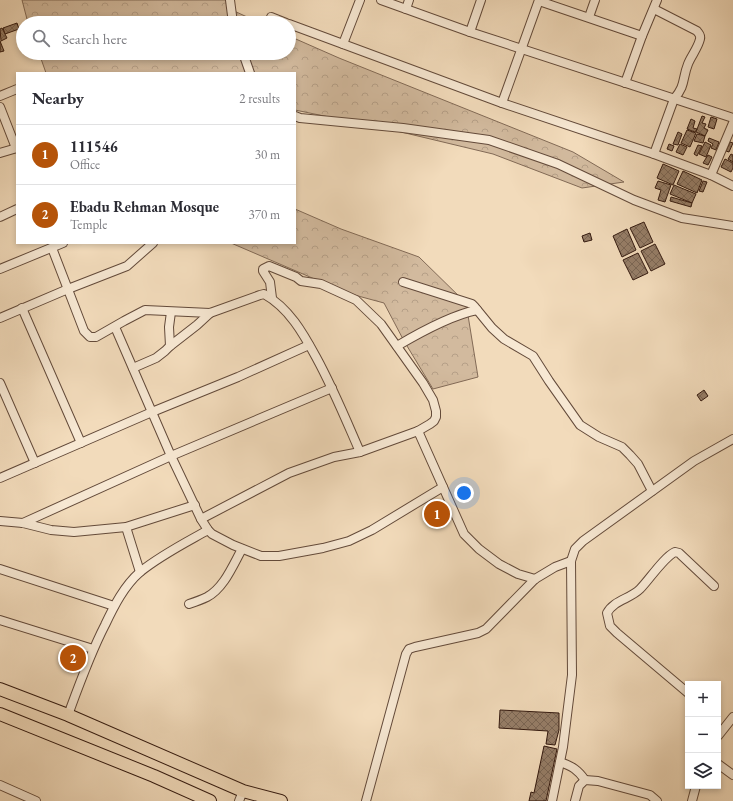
<!DOCTYPE html>
<meta charset="utf-8">
<style>
body{margin:0;font-family:"EB Garamond",serif;background:#f7f7f7;color:#2b2b33}
.controls{position:absolute;right:12px;bottom:12px;display:grid;overflow:hidden;border-radius:0px;box-shadow:0 2px 6px #0003}
.controls button{width:36px;height:36px;display:grid;place-items:center;padding:0;border:0;border-bottom:1px solid #e1e1e2;background:#fff;color:#2b2b33;font:20px sans-serif}
.you{position:absolute;left:464px;top:493px;width:14px;height:14px;margin:-10px;border:3px solid #fff;border-radius:50%;background:#1a73e8;box-shadow:0 0 0 6px #1a73e833}
.badge{display:grid;place-items:center;width:26px;height:26px;border-radius:50%;background:#b45309;color:#fff;font-size:13px;font-weight:700}
.pin{position:absolute;translate:-50% -50%;border:2px solid #fff;box-shadow:0 1px 4px #0006}
.list{margin:0;padding:0;list-style:none}
h2{display:flex;justify-content:space-between;align-items:center;height:52px;margin:0;padding:0 16px;font-size:17px}
h2 small{font-size:13px;font-weight:400;color:#7c7c81}
.list li{display:grid;grid-template-columns:26px 1fr auto;gap:12px;align-items:center;box-sizing:border-box;height:60px;padding:0 16px;border-top:1px solid #e1e1e2}
.list b{display:block;font-size:15px;white-space:nowrap}
.list p{margin:0;font-size:13px;white-space:nowrap;color:#7c7c81}
.list em{font-size:13px;font-style:normal;color:#7c7c81}
.icon{flex:none;width:22px;height:22px;fill:none;stroke:currentColor;stroke-width:2;stroke-linecap:round;stroke-linejoin:round}
.map{position:relative;flex:none;width:733px;height:801px;overflow:hidden}
.search{position:absolute;background:#fff;box-shadow:0 2px 6px #0003;left:16px;top:16px;width:280px;height:44px;display:flex;align-items:center;gap:10px;box-sizing:border-box;padding:0 14px;border-radius:22px;color:#7c7c81;font-size:15px}
.panel{position:absolute;background:#fff;box-shadow:0 2px 6px #0003;left:16px;top:72px;width:280px;height:172px;border-radius:0px}
.map>svg:first-child{display:block}
</style>
<div class="map">
<svg width="733" height="801" viewBox="0 0 733 801">
<defs>
<pattern id="forest-crowns" width="20" height="18" patternUnits="userSpaceOnUse"><rect width="20" height="18" fill="#d2ba9e"/><path d="M2 6a3 3 0 1 1 6 0M12 15a3 3 0 1 1 6 0" fill="none" stroke="#b59f87"/></pattern>
<pattern id="building-cross-hatch" width="8" height="8" patternUnits="userSpaceOnUse"><rect width="8" height="8" fill="#967e68"/><path d="M0 0l8 8M0 8l8-8" fill="none" stroke="#7b6654"/></pattern>
</defs>
<rect width="100%" height="100%" fill="#f2dbbb"/>
<filter id="stains"><feTurbulence type="fractalNoise" baseFrequency=".005" numOctaves="4"/><feColorMatrix values="0 0 0 0 .2 0 0 0 0 .09 0 0 0 0 .02 0 0 0 .5 -.17"/></filter>
<radialGradient id="worn" r=".72"><stop offset=".6" stop-color="#630" stop-opacity="0"/><stop offset="1" stop-color="#630" stop-opacity=".3"/></radialGradient>
<!-- forest -->
<g fill="url(#forest-crowns)" stroke="#826a56">
<path d="M22 0H231L232 10 260 23H28Z"/>
<path d="M289 36 339 58 573 152 624 182 582 188 493 154 397 131 295 110V73H46L39 53H289Z"/>
<path d="M295 209 341 229 419 257 466 303 478 377 433 389 404 341 384 303 347 293 231 243H295Z"/>
</g>
<!-- building -->
<g fill="url(#building-cross-hatch)" stroke="#33190f">
<path d="M17 23 19 29 5 34 3 28Z"/>
<path d="M2 28 7 38 1 41 0 29Z"/>
<path d="M0 41 4 51 0 52Z"/>
<path d="M702 116 705 117 702 123 706 124 704 128 708 130 705 136 696 132Z"/>
<path d="M711 117 717 119 714 129 708 127Z"/>
<path d="M691 119 695 121 693 128 697 129 695 132 687 129Z"/>
<path d="M687 130 696 133 690 147 681 143Z"/>
<path d="M678 132 682 134 678 145 673 144Z"/>
<path d="M697 134 705 136 703 143 694 141Z"/>
<path d="M709 138 719 142 716 150 711 148 713 144 708 141Z"/>
<path d="M705 142 711 145 706 157 699 154Z"/>
<path d="M730 142 733 143 729 152 726 151Z"/>
<path d="M669 144 674 146 672 151 667 149Z"/>
<path d="M680 144 687 147 683 155 676 152Z"/>
<path d="M698 145 702 146 697 156 694 154Z"/>
<path d="M731 154 733 155V162L728 159Z"/>
<path d="M708 155 712 157 708 165 703 163Z"/>
<path d="M725 159 733 163V168L731 172 721 167Z"/>
<path d="M663 164 679 171 673 185 657 178Z"/>
<path d="M683 171 702 180 697 193 677 184Z"/>
<path d="M658 181 671 185 665 202 658 200 661 190 655 188Z"/>
<path d="M703 181 707 182 703 192 699 191Z"/>
<path d="M674 185 696 194 692 203 670 194Z"/>
<path d="M671 197 692 203 691 207 670 201Z"/>
<path d="M644 222 653 242 640 248 630 228Z"/>
<path d="M627 229 636 250 622 257 613 236Z"/>
<path d="M590 233 592 240 584 242 582 236Z"/>
<path d="M655 244 665 264 651 271 641 251Z"/>
<path d="M638 253 648 273 633 280 623 260Z"/>
<path d="M704 390 708 396 701 401 697 395Z"/>
<path d="M500 710 559 713V730L555 745 546 744 548 731 499 728Z"/>
<path d="M544 746 557 749 546 801H529L531 792 534 793Z"/>
</g>
<g fill="none" stroke-linecap="round" stroke-linejoin="round">
<!-- minor casing -->
<g stroke="#634a3a" stroke-width="10">
<g id="minor">
<path d="M230 0 233 23"/>
<path d="M381 0 470 32 733 118"/>
<path d="M539 1 642 36"/>
<path d="M406 9 409 0"/>
<path d="M271 17 286 23"/>
<path d="M589 17 595 0"/>
<path d="M289 24 502 103 654 154 711 175 733 186"/>
<path d="M470 32 481 0"/>
<path d="M343 44 360 0"/>
<path d="M243 53 250 73"/>
<path d="M625 83 642 36 657 0"/>
<path d="M0 96 17 89"/>
<path d="M502 103 539 0"/>
<path d="M0 107 16 148"/>
<path d="M295 116 300 118 403 128 489 140 558 164 634 200 682 218 733 226"/>
<path d="M0 153 17 148"/>
<path d="M654 154 674 99C686 85 682 79 688 64 691 56 698 48 700 39 701 35 699 34 697 31L654 9"/>
<path d="M711 175 733 123"/>
<path d="M0 217 17 209"/>
<path d="M52 248 84 331 90 337H96L124 321 145 310 210 313 260 295 264 294C289 308 303 333 316 357 333 388 346 420 360 452"/>
<path d="M0 269 63 243"/>
<path d="M403 282 472 304 474 306 492 328 504 339 533 356 549 381 580 425 599 437 622 447 630 455 638 464 652 491"/>
<path d="M22 308 81 443"/>
<path d="M0 318 68 289 127 266 153 243"/>
<path d="M115 327 171 456 201 519 208 530 212 534 233 545 261 556H279L323 548 349 541 372 530 443 487"/>
<path d="M170 346 169 327 171 312"/>
<path d="M397 346C419 333 452 315 477 310"/>
<path d="M133 368 156 358 165 351 170 346 197 325 210 313"/>
<path d="M0 383 35 463"/>
<path d="M418 431 464 534 479 549 499 564 518 574 535 579"/>
<path d="M0 478 152 412 238 377 309 345"/>
<path d="M201 519 289 473 334 457 360 452 418 431 430 424 434 421 436 417V411L433 400 423 383 381 324 356 300 321 284 301 281 296 277 269 266 263 269V271L270 282 272 298"/>
<path d="M0 521 23 523 51 530 74 532 126 527 195 505"/>
<path d="M23 523 171 456 332 388"/>
<path d="M126 527 140 572"/>
<path d="M0 569 114 606"/>
<path d="M189 604C195 602 201 600 207 597 224 588 233 565 242 549"/>
<path d="M0 620 93 649"/>
<path d="M688 693 617 633 610 626 607 613C614 600 630 599 640 589 649 580 664 557 675 552L679 553 714 586"/>
<path d="M68 715C79 685 90 654 105 625 114 606 124 586 140 572 161 555 185 543 208 530"/>
<path d="M718 736 733 717"/>
<path d="M560 762C572 766 578 770 585 780"/>
<path d="M718 764 733 775"/>
<path d="M0 785 36 801"/>
<path d="M239 801 243 791"/>
<path d="M366 801 406 654 409 649 415 647 478 633 486 629 535 579 555 567 571 561"/>
<path d="M552 801 563 747 572 675 571 561 575 549 583 541 694 461 733 439"/>
<path d="M575 801 579 786 585 780 598 781 650 795 657 801"/>
<path d="M692 801 696 786"/>
</g>
</g>
<!-- highway casing -->
<g stroke="#33190f" stroke-width="14">
<g id="highway">
<path d="M0 689 68 715 243 791 281 801"/>
<path d="M0 714 154 776 210 801"/>
</g>
</g>
<!-- minor -->
<use href="#minor" stroke="#f7e8d3" stroke-width="8"/>
<!-- highway -->
<use href="#highway" stroke="#f2dbbb" stroke-width="12"/>
</g>
<rect width="100%" height="100%" filter="url(#stains)"/>
<rect width="100%" height="100%" fill="url(#worn)"/>
</svg>
<div class="controls">
<button>+</button>
<button>−</button>
<button><svg class="icon" aria-label="layers" viewBox="0 0 24 24"><path d="M12 4l9 5-9 5-9-5zM3 14l9 5 9-5"/></svg></button>
</div>
<div class="you"></div>
<div class="pin badge" style="left:437px;top:514px">1</div>
<div class="pin badge" style="left:73px;top:658px">2</div>
<div class="search"><svg class="icon" aria-label="search" viewBox="0 0 24 24"><circle cx="10" cy="10" r="6"/><path d="M15 15l6 6"/></svg>Search here</div>
<section class="panel">
<h2>Nearby<small>2 results</small></h2>
<ul class="list">
<li><span class="badge">1</span><div><b>111546</b><p>Office</p></div><em>30 m</em></li>
<li><span class="badge">2</span><div><b>Ebadu Rehman Mosque</b><p>Temple</p></div><em>370 m</em></li>
</ul>
</section>
</div>
